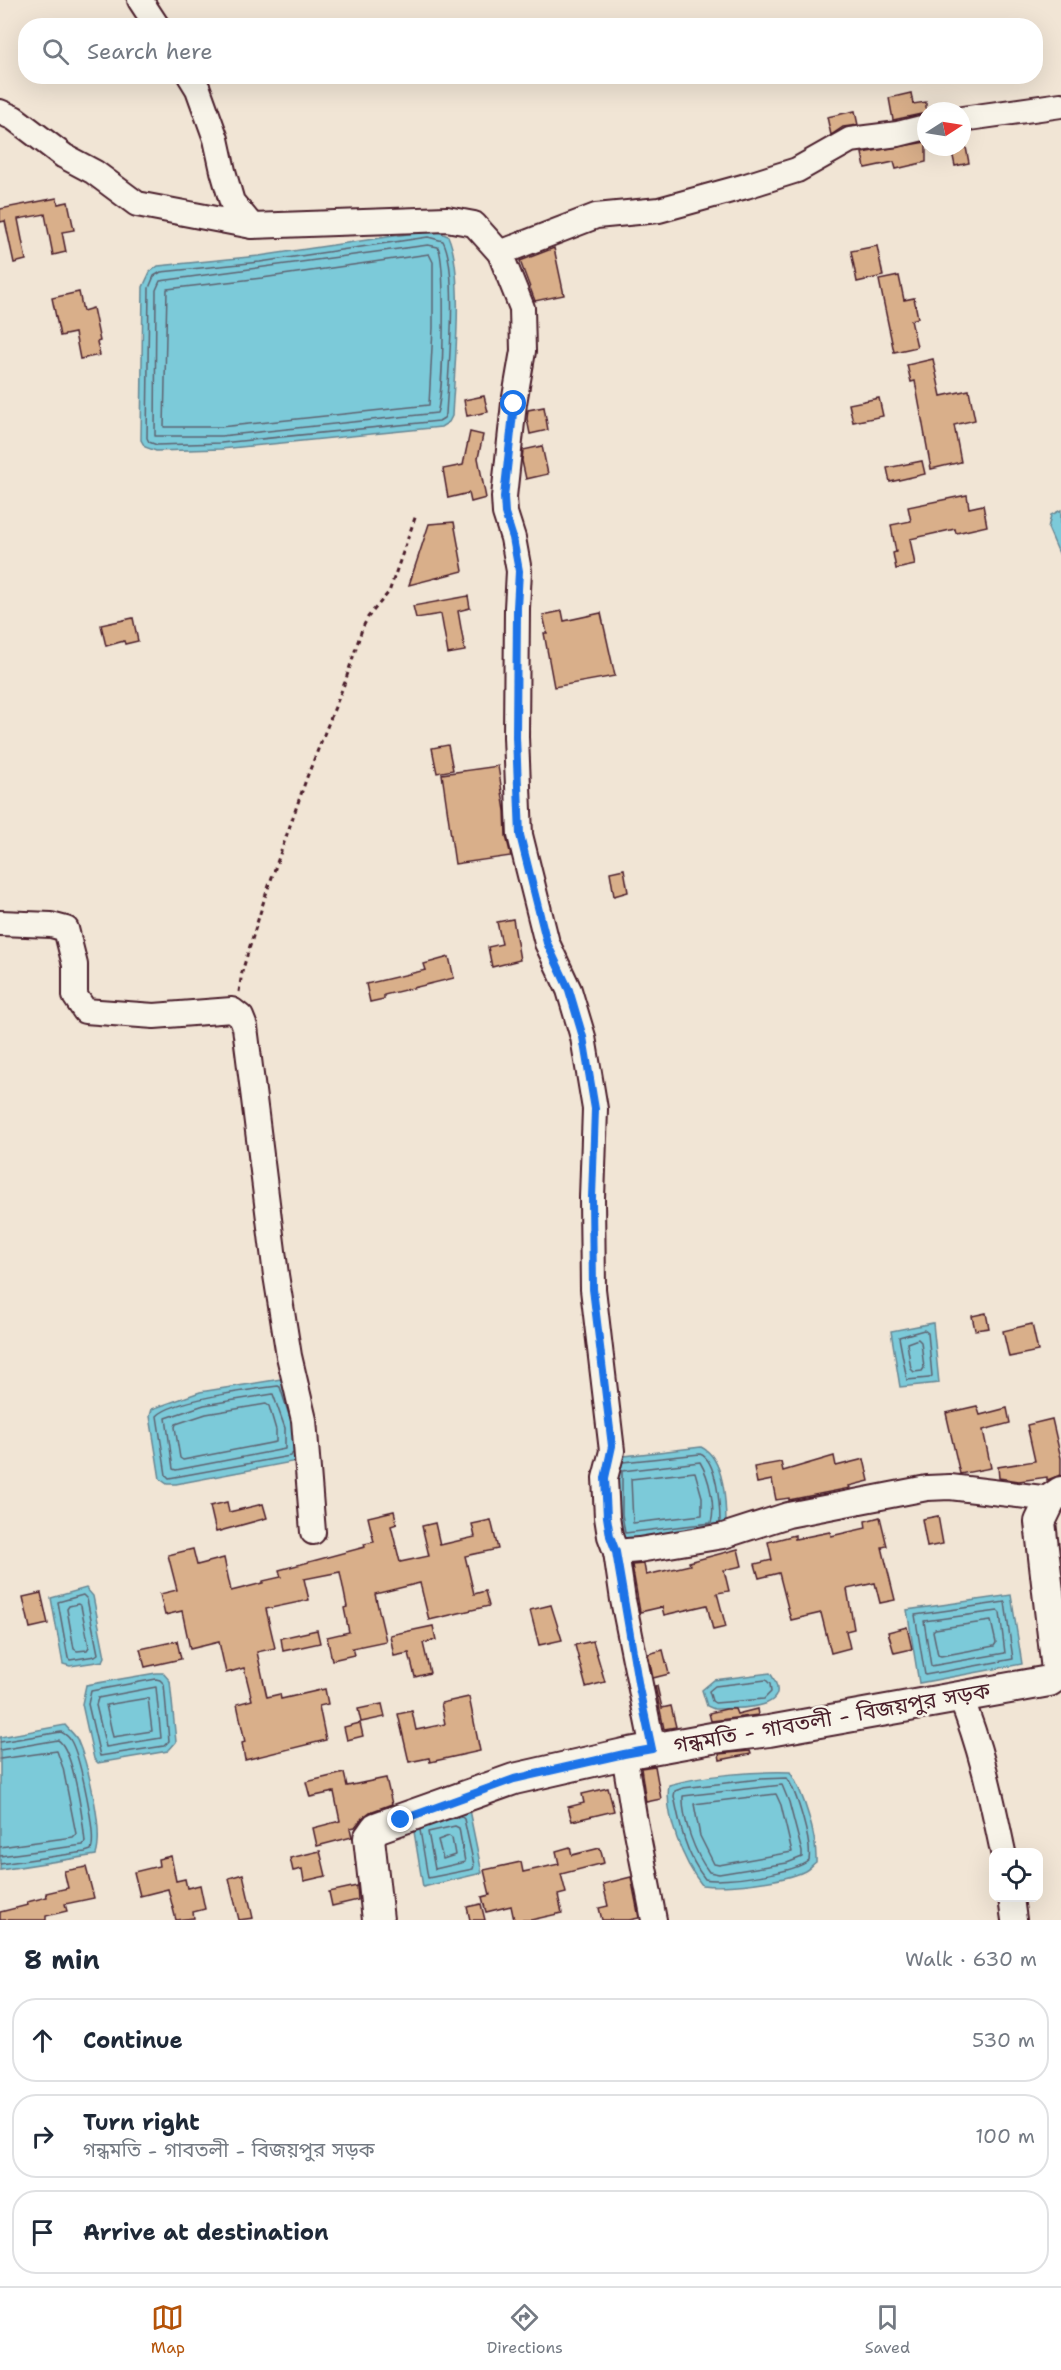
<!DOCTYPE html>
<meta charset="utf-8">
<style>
body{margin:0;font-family:"Shantell Sans","Noto Sans Bengali",sans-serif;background:#f2f2f3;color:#1f2937}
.controls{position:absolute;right:18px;bottom:18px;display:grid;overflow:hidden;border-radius:12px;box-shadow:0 6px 24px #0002}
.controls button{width:54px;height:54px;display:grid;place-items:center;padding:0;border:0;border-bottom:2px solid #e0e1e3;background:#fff;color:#1f2937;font:30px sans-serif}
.compass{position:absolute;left:917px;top:102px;width:54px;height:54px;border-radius:50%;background:#fff;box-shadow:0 6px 24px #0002;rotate:78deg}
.stop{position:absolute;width:18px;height:18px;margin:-14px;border:4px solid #1a73e8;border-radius:50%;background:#fff}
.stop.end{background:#1a73e8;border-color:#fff;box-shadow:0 2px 6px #0008}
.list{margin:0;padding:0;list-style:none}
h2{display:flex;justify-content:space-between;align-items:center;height:78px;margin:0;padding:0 24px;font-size:26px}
h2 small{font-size:20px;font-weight:400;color:#747a83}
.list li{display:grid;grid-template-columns:39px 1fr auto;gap:18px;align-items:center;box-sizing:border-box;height:84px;margin:0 12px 12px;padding:0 12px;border:2px solid #e0e1e3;border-radius:24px}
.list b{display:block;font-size:22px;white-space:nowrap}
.list p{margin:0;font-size:20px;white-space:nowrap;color:#747a83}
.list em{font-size:20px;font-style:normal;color:#747a83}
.icon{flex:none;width:33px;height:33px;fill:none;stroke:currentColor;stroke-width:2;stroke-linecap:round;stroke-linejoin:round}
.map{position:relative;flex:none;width:1061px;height:1920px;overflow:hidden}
.search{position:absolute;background:#fff;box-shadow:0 6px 24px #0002;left:18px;right:18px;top:18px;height:66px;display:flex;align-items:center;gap:15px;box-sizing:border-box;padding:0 21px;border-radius:24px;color:#747a83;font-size:22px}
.sheet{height:366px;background:#fff}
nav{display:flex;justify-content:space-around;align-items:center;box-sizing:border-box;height:84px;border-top:2px solid #e0e1e3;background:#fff;font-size:16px;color:#747a83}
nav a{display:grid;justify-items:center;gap:3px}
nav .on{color:#b45309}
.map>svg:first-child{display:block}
</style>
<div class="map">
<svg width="1061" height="1920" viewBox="0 0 1061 1920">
<rect width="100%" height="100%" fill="#f1e5d5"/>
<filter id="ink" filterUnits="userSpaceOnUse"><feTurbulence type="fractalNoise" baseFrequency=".0167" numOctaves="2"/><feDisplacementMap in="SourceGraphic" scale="12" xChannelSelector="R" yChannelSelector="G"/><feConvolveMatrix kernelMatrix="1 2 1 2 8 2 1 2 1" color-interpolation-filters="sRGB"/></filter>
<g filter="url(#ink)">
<!-- water -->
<g fill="#7bcad9" stroke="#678693" stroke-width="1.5">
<path d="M428 231 439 232 448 236C465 274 454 372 452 416L449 422 441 427 221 449 156 451 145 447 141 440 143 287 150 272 158 266 259 256Z"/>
<path d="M1061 510V558L1048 528 1051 515Z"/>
<path d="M933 1323 939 1383 900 1387 891 1331Z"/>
<path d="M281 1379 284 1380 298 1425 297 1461 176 1484H167L160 1479 150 1416 152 1409 200 1392Z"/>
<path d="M701 1447C725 1458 726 1504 726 1527L618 1547 616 1457Z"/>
<path d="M86 1588 93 1596 105 1657 103 1661 70 1666 63 1664 51 1598Z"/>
<path d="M1011 1595 1022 1664 919 1683 907 1610Z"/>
<path d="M156 1673H163L170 1681 176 1742 168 1751 98 1763 94 1759 82 1704 86 1685Z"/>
<path d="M770 1673C798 1712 737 1708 714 1709L707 1706 702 1690 714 1680Z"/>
<path d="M65 1725C69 1730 74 1734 77 1739 88 1764 104 1830 96 1855L0 1870V1737Z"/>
<path d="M790 1772C804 1794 817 1836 816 1862 812 1865 809 1869 805 1871 783 1882 726 1888 702 1885 684 1863 664 1815 669 1785 703 1775 755 1771 790 1772Z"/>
<path d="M469 1810 482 1873 423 1887 412 1819Z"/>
</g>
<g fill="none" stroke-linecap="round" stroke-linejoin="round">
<!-- shore -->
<g stroke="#5e6371" stroke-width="1.5">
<path d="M428 237 443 241C459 271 448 376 446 414L444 418 439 421 221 443 157 445 149 442 147 438 149 288 154 276 161 272 260 262Z"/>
<path d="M428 245 438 247C446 264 444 393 437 413L221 436H155L156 290 160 281Z"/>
<path d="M429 254 433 262V328L429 405 220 427H164L167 289 262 278Z"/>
<path d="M924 1330 928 1333 932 1376 929 1378 907 1380 899 1337Z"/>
<path d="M918 1339 921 1342 924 1368 922 1371 914 1372 911 1369 907 1343Z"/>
<path d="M273 1394 285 1428V1449L176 1470 173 1469 166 1418 204 1405Z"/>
<path d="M266 1404 269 1406 276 1430V1442L183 1460 180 1458 175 1427 176 1424 206 1414Z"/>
<path d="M289 1415 280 1387 278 1386C254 1389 171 1400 157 1416L166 1475 169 1478 290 1456 293 1453"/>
<path d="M623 1462 700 1454C717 1460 720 1506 720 1523"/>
<path d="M700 1462C709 1477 716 1507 711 1523L625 1533 622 1514V1471Z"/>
<path d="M695 1472 702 1497V1515L633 1523 631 1479Z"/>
<path d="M83 1595 87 1599 98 1654 95 1656 70 1660 68 1658 58 1602Z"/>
<path d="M1005 1602 1013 1659 925 1675 915 1615Z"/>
<path d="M78 1604 81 1606 89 1647 87 1650 77 1651 74 1649 67 1609 69 1606Z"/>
<path d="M998 1611 1000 1613 1005 1653 931 1666 924 1621Z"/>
<path d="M991 1621 996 1643 994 1646 941 1656 938 1655 933 1631 935 1629Z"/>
<path d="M156 1679 160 1680 164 1684 169 1741 164 1746 100 1756 88 1704 91 1691Z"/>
<path d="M766 1680 770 1684 771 1692 764 1699 715 1703 712 1701 709 1691 715 1686Z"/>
<path d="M156 1687 161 1738 106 1747 96 1705 98 1698Z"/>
<path d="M148 1698 152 1731 113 1737 106 1705Z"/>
<path d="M0 1742 61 1732C65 1734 69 1737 71 1741 80 1757 97 1835 91 1850L85 1852 0 1864"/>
<path d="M0 1750 58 1740C74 1750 83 1822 85 1842L83 1845 0 1856"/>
<path d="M0 1759 57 1751 63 1768 76 1834 73 1837 0 1847"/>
<path d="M787 1778C797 1793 812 1843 809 1860 796 1873 723 1883 705 1879 686 1855 680 1826 674 1796L675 1791 683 1788 760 1779Z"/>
<path d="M782 1785 789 1802 802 1852V1857L787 1863 719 1874 709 1872C695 1854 682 1819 683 1796Z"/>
<path d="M776 1794 781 1805 792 1852 719 1865 714 1864 700 1836 694 1804Z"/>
<path d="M455 1826 459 1828 465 1862 435 1869 428 1832Z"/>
<path d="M420 1830 428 1878 473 1869 474 1865 464 1819 462 1817 450 1819"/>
<path d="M449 1836 452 1838 455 1855 443 1859 438 1840Z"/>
</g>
</g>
<!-- building -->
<g fill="#d9af8a" stroke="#4a1f2b" stroke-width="1.5">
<path d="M911 93 913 104 926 102V113L893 120 889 98Z"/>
<path d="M855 111 858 125 843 127 831 135 827 117Z"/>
<path d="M926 142V162L896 169 894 162 865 168 862 153Z"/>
<path d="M951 147H966L969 163 955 166Z"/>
<path d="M57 198 58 204 68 202 74 230 62 232 66 252 53 255 45 214 18 219 26 260 14 263 5 221 0 222V209Z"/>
<path d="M877 246 883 276 857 282 851 251Z"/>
<path d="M554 248 564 295 535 301 520 261Z"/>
<path d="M899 276 904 300 914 298 918 318 911 320 917 347 894 352 879 280Z"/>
<path d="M79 292 83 311 93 308 100 341 97 342 100 355 80 359 75 333 60 336 52 298Z"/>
<path d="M933 359 941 396 969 390 975 420 954 425 961 462 931 469 915 381 911 382 907 365Z"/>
<path d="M484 396 488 412 467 416 464 400Z"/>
<path d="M879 398 883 416 853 422 849 404Z"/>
<path d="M544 407 548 430 530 434 527 419 528 410Z"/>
<path d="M470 432 483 435 478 458 486 498 471 502 469 493 448 498 443 469 463 465Z"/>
<path d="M542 446 548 474 526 479 522 461 523 450Z"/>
<path d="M922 461 925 474 890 482 887 468Z"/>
<path d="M967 495 969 508 983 505 987 526 956 533 955 529 910 539 915 565 896 569 893 553 896 552 891 525 911 521 908 507Z"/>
<path d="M454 522 463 571 409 585 429 524Z"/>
<path d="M468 596 470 608 458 611 465 651 448 654 441 614 416 618 413 606Z"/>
<path d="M562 611 564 621 601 613 615 676 554 687 544 633H547L543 615Z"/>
<path d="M133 618 138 641 125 644 124 641 106 646 101 625Z"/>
<path d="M448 745 453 770 437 773 432 748Z"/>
<path d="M498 766 505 811 506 836 511 856 455 864 442 774Z"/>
<path d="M624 869 628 892 614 896 610 872Z"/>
<path d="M513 919 520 960 492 967 488 947 502 944 497 922Z"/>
<path d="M449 957 454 978 384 995V999L370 1002 366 984 426 970 424 964Z"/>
<path d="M986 1313 989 1328 975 1330 972 1316Z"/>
<path d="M1032 1324 1038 1351 1009 1357 1003 1331Z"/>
<path d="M977 1406 980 1415 1007 1408 1010 1423 983 1430 991 1468 960 1474 946 1413Z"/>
<path d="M1052 1419 1061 1458V1475L1047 1480V1477L1019 1481 999 1478 998 1467 1035 1461 1027 1425Z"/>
<path d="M834 1456 836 1466 864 1459 869 1481 849 1486 850 1488 789 1500V1498L776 1500 772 1480 757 1483 754 1467 781 1462 783 1471Z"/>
<path d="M227 1502 229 1512 263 1504 267 1518 216 1532 210 1506Z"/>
<path d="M394 1511 397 1524 391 1526 400 1562 429 1556 422 1526 435 1523 440 1545 475 1537 472 1524 491 1520 498 1549 465 1556 474 1594 485 1591 489 1606 429 1620 420 1583 375 1594 386 1641 352 1648 354 1655 332 1660 327 1637 349 1632 344 1608 347 1607 340 1572 304 1579 309 1600 266 1609 275 1648 257 1652 267 1697 280 1694 281 1699 325 1689 328 1704 319 1706 326 1740 245 1760 242 1743 245 1742 237 1704 252 1700 244 1668 226 1673 219 1642 190 1649 182 1611 165 1615 160 1594 177 1590 168 1555 193 1549 197 1565 224 1558 231 1591 263 1583V1581L281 1577 279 1570 365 1547 364 1544 374 1542 368 1517Z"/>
<path d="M938 1516 943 1544 927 1547 922 1519Z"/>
<path d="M880 1517 887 1546 882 1547 895 1600 880 1603 875 1583 847 1589 854 1629 846 1631 850 1648 831 1653 821 1613 791 1620 779 1573 759 1578 755 1564 772 1560 768 1542 795 1535V1539L830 1532 831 1536 866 1528 865 1521Z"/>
<path d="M738 1549 742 1566 724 1570 729 1591 717 1593 726 1627 713 1630 707 1605 664 1615 662 1607 640 1612 632 1565 644 1564 646 1575 690 1565 689 1562Z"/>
<path d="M41 1593 48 1624 30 1628 23 1597Z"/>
<path d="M551 1605 562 1640 539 1645 530 1610Z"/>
<path d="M433 1626 436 1640 423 1643 430 1673 415 1677 409 1653 394 1656 390 1635Z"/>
<path d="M907 1627 912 1649 894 1653 888 1632Z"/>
<path d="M317 1630 320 1643 283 1651 281 1638Z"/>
<path d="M177 1641 181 1659 145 1667 140 1649Z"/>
<path d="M593 1641 605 1682 586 1687 575 1645Z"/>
<path d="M663 1650 669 1674 653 1678 648 1654Z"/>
<path d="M655 1686H657L662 1708 671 1706 676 1727 664 1729Z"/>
<path d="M469 1697 480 1751 430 1762 429 1758 409 1762 398 1714 412 1711 416 1730 445 1724 441 1703Z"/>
<path d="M382 1704 385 1717 361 1722 358 1709Z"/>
<path d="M726 1709H735L737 1714 757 1709 758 1715 711 1721 709 1713Z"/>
<path d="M360 1723 363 1736 347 1740 344 1727Z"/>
<path d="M750 1751 751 1754 720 1760 719 1754Z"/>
<path d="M655 1766 661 1799 646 1802 641 1768Z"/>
<path d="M344 1773 347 1786 386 1778 392 1804 370 1812 362 1818 355 1827 350 1828 352 1837 317 1846 313 1828 340 1821 334 1792 310 1797 306 1782Z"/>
<path d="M608 1788 614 1811 572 1821 568 1807 584 1803 582 1794Z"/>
<path d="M570 1847 572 1855 600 1848 604 1863 561 1874 566 1893 558 1895 562 1913 531 1920H514L511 1906 486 1912 482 1897 490 1895 484 1870 521 1862 523 1872 559 1864 556 1851Z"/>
<path d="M320 1851 326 1876 304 1881 302 1869 293 1871 290 1858Z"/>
<path d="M171 1856 176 1881 185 1879 187 1888 200 1885 205 1909 193 1912 194 1918 176 1920 168 1889 140 1896 134 1872 159 1866 158 1859Z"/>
<path d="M86 1867 94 1898 65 1904 67 1911 46 1916V1920H0V1912L28 1905 27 1902 47 1897 46 1893 68 1888 64 1871Z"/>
<path d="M243 1874 253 1918 239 1920 229 1878Z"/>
<path d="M631 1877 639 1918 629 1920H602L599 1908 608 1906 603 1884Z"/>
<path d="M357 1886 358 1900 332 1906 329 1892Z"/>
<path d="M481 1904 485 1920H470L467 1907Z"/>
</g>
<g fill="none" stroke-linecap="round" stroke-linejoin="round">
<!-- minor casing -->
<g stroke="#4a1f2b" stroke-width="28">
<g id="minor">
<path d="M140 0 157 26"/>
<path d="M190 76 198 89 216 139 223 171 232 202 252 226"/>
<path d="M0 112 14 118 64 156 94 172 137 204 252 226 447 219 474 224 500 253 596 216 659 210 746 186 797 170 850 140 898 134 926 127"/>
<path d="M962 119 1061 105"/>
<path d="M500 253 522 308 523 351 514 403 504 497 505 513 513 538 519 571 517 608 516 737 520 835 547 943 569 990 583 1037 595 1109 592 1198 593 1289 612 1451 605 1478 607 1517 610 1536 616 1552 623 1600 653 1749"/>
<path d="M0 923 51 925 66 929 75 965V996L85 1011 154 1016 232 1010 241 1017 245 1027 276 1275 289 1356 304 1420 313 1532"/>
<path d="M616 1552 639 1550 723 1536 788 1515 927 1488 950 1487 1051 1499"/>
<path d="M960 1696C981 1746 992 1800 1003 1852"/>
<path d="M624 1754 634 1816 654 1920"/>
<path d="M1011 1898 1014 1920"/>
</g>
</g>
<!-- major casing -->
<g stroke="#4a1f2b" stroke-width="34">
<path id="major" d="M378 1920 369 1838 376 1828 514 1779 624 1754 712 1738 769 1731 1049 1681 1055 1677 1057 1670 1040 1522 1051 1499 1061 1492"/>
</g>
<!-- path -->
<path stroke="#4a1f2b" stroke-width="3" stroke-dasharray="4.5 4.5" stroke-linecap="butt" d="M239 992 242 972 265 897 307 777 345 682 362 629 368 617 389 592 416 515"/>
<!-- minor -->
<use href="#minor" stroke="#f7f3e8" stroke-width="24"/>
<!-- major -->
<use href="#major" stroke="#f7f3e8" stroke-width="30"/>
</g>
</g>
<g fill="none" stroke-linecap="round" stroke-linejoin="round" filter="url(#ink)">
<!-- route -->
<path stroke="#1a73e8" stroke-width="8" d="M401 1820 514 1779 624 1754 652 1749 639 1688 616 1552 610 1536 607 1517 605 1478 612 1446 593 1289 592 1198 595 1109 583 1037 569 990 547 943 520 835 516 737 517 608 519 571 513 538 505 513 504 497 514 404"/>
</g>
<g text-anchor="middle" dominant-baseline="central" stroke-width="5" stroke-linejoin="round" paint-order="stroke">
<!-- street labels -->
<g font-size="22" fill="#4a1f2b" stroke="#f7f3e8">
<text transform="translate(832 1718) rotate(-10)">গন্ধমতি - গাবতলী - বিজয়পুর সড়ক</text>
</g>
</g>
</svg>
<div class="controls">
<button><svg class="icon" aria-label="locate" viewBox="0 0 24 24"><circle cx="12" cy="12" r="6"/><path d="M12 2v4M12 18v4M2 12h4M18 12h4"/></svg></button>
</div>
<svg class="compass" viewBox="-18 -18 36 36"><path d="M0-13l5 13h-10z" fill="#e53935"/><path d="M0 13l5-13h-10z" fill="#747a83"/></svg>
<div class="stop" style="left:514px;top:404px"></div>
<div class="stop end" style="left:401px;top:1820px"></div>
<div class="search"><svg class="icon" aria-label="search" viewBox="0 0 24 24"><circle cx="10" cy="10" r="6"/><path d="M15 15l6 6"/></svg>Search here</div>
</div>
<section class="sheet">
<h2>8 min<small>Walk · 630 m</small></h2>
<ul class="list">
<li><svg class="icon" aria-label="ahead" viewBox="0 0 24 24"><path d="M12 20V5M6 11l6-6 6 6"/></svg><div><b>Continue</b></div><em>530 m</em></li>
<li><svg class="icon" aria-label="right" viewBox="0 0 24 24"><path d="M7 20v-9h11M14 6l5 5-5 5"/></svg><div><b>Turn right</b><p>গন্ধমতি - গাবতলী - বিজয়পুর সড়ক</p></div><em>100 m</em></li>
<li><svg class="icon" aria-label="arrive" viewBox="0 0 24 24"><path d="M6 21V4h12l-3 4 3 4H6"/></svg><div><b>Arrive at destination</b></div></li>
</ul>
</section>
<nav>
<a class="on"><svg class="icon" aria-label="map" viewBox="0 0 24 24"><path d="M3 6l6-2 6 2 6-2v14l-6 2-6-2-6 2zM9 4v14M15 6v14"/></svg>Map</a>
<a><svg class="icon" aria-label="directions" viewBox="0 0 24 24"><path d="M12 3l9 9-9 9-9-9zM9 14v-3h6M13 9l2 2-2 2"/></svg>Directions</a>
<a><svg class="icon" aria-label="saved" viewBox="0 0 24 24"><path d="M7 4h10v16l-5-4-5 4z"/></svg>Saved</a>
</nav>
